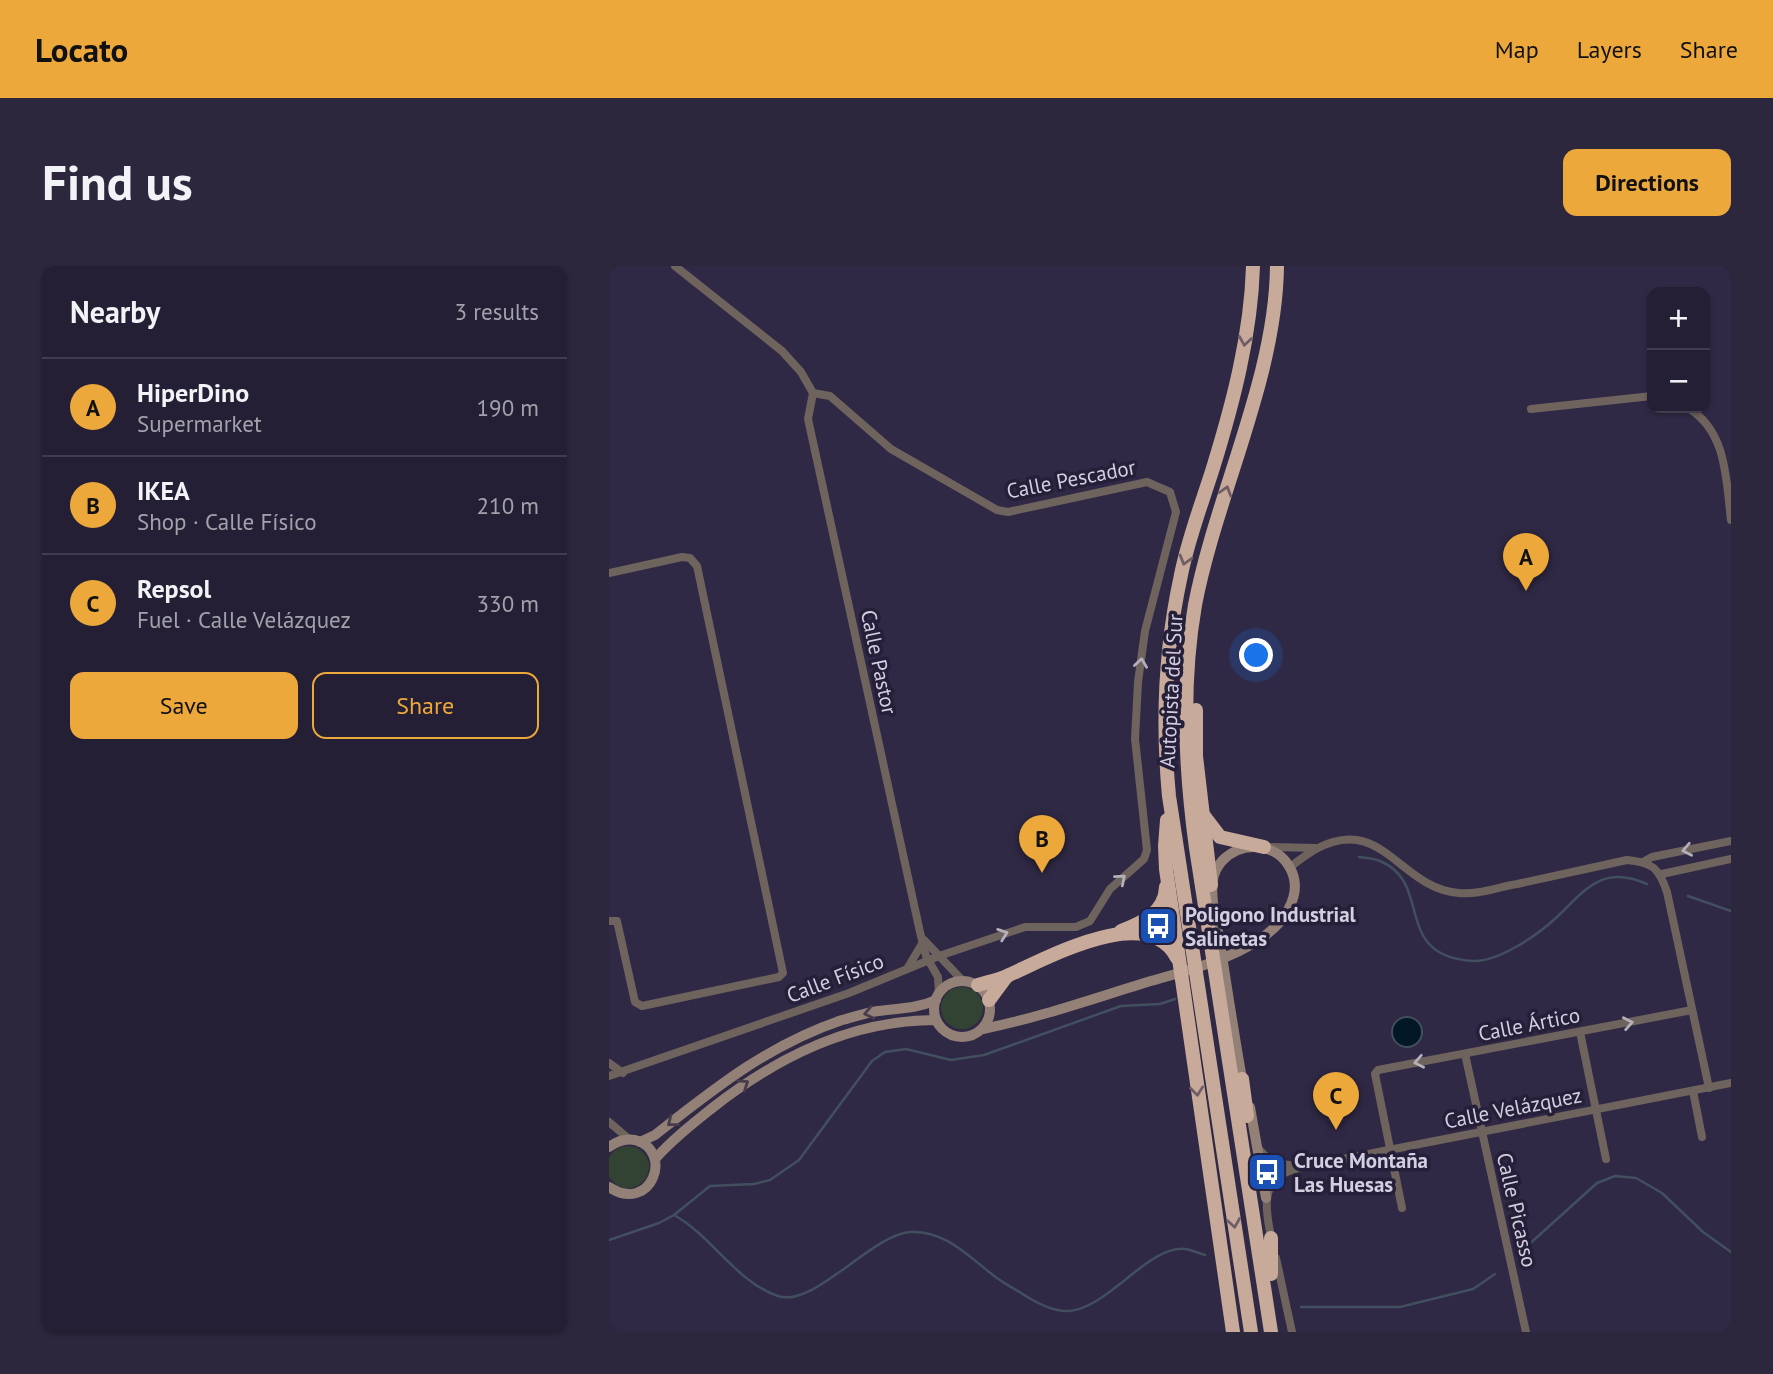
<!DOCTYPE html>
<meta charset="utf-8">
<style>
body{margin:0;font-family:"PT Sans",sans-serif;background:#2c273c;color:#f1f3f6}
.controls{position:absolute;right:21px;top:21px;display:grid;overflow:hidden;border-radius:14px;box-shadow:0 2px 5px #0004}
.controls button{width:63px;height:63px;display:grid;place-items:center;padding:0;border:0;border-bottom:2px solid #413d4f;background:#241f34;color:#f1f3f6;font:35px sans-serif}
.you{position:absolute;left:648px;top:390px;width:24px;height:24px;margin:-18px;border:5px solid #fff;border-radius:50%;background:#1a73e8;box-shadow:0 0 0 10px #1a73e833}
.badge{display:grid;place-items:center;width:46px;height:46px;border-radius:50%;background:#eda83b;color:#111;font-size:23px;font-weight:700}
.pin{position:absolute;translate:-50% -58px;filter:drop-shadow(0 2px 4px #0008)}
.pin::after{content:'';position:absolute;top:37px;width:24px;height:21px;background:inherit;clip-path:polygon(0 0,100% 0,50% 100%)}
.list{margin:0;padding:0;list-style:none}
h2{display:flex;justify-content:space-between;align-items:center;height:91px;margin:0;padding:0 28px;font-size:30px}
h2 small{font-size:23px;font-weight:400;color:#a3a2ac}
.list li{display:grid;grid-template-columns:46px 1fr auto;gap:21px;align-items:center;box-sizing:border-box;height:98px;padding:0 28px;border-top:2px solid #413d4f}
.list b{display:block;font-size:26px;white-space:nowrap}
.list p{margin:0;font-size:23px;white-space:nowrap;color:#a3a2ac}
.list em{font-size:23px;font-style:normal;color:#a3a2ac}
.actions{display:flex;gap:14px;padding:21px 28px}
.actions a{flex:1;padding:16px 0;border:2px solid #eda83b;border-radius:14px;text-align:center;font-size:24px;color:#eda83b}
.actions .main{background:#eda83b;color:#111}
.map{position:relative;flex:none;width:1122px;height:1066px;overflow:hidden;border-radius:14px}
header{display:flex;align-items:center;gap:42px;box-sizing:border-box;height:98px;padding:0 35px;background:#eda83b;color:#111}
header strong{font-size:33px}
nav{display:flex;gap:38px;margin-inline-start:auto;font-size:24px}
.intro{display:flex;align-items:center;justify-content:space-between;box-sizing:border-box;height:168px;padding:0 42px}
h1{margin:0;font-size:49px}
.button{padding:18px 32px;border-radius:14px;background:#eda83b;color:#111;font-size:24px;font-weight:700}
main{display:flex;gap:42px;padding:0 42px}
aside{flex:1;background:#241f34;border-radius:14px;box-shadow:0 2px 5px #0004}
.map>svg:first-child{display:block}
</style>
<header>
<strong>Locato</strong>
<nav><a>Map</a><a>Layers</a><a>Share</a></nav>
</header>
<div class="intro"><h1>Find us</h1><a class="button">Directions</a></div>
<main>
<aside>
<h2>Nearby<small>3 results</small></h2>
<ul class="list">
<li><span class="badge">A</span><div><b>HiperDino</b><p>Supermarket</p></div><em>190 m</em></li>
<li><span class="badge">B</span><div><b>IKEA</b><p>Shop · Calle Físico</p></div><em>210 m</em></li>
<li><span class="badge">C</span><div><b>Repsol</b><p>Fuel · Calle Velázquez</p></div><em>330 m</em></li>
</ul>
<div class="actions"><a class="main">Save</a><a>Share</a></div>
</aside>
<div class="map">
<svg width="1122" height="1066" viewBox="0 0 1122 1066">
<rect width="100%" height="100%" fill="#302945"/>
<!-- green -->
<g fill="#334333">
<circle cx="353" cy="742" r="21"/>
<circle cx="19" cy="901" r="21"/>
</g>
<!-- water -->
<circle fill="#021826" stroke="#414f5e" stroke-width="2" cx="798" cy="766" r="15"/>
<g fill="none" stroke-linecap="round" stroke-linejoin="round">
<!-- stream -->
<g stroke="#414f5e" stroke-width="2.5">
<path d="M750 591C757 592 765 592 771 595 825 617 782 690 864 695 890 696 930 668 948 651 977 623 994 598 1038 618"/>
<path d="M1079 630 1122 645"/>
<path d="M65 949C103 970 127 1016 169 1030 205 1042 262 969 301 966 336 964 359 990 384 1009 395 1018 408 1024 420 1032 432 1039 446 1046 460 1045 499 1042 540 979 576 983 582 984 590 987 596 989"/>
<path d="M0 974 50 957 65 949 101 920 145 918 161 914 190 894 263 795 276 786 297 783 342 794 375 789 512 740 551 738 566 733"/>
<path d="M916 982 988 917 1006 910 1027 912 1053 927 1094 966 1122 986"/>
<path d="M692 1041H791L864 1023 886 1008"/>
</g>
<!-- street -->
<g stroke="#6f635d" stroke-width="8">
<path d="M204 127 199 153 311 666 317 690 329 711 330 728"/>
<path d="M1079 142C1118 165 1117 214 1122 254"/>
<path d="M922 143 1043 130"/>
<path d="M0 307 73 291 81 292 88 300 174 707 170 711 33 740 26 736 8 655H0"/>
<path d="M655 581 708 582"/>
<path d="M1034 596 1043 591 1122 575"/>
<path d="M681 601C689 595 698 588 707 583 773 547 791 623 850 627 869 629 889 621 908 618 944 610 981 602 1018 594 1043 596 1050 602 1058 626L1100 822"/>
<path d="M1053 608 1122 593"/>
<path d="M315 674 354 715"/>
<path d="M298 703 314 676"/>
<path d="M971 766 997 893"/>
<path d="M856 788 917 1066"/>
<path d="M0 797 14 807"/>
<path d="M0 810 240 727 330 690 416 661H467L481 655 501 623 535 593 538 584 526 473 529 416 536 365 567 246 561 226 538 216 399 246 388 244 282 183 221 130 204 127 192 106 173 85 66 0"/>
<path d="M1084 825 1093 871"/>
<path d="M0 856 20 873"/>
<path d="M650 883C659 896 674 899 690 900"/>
<path d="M793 942 766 808 769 804 1083 744"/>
<path d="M663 976C659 955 650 922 672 909 678 905 686 903 693 901L1122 817"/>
<path d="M667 992 683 1066"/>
</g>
<!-- secondary -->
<g stroke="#938076" stroke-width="10">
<circle cx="353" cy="743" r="28"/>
<path d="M374 763C428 752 480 734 532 718 572 706 617 696 651 673 673 659 696 629 681 602 667 576 632 575 613 595 608 601 605 606 604 614 601 634 608 657 611 677 618 722 625 768 633 813L635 819"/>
<path d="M641 841 657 932"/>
<path d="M31 876 46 869C106 822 159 779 233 754 244 751 257 747 269 745 290 742 307 743 327 734"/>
<path d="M0 881C8 875 16 872 26 874 66 885 42 949 0 921"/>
<path d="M46 893C63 874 82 859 102 843 168 791 242 754 327 754"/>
</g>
<!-- highway -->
<g stroke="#c8aa9b" stroke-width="14">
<path d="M587 444V490L602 619"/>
<path d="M595 550 611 571 655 581"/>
<path d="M558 554 556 580 557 603 624 1066"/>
<path d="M512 665C533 657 556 647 557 621"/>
<path d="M369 719C379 716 390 714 400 709 439 692 540 635 568 692"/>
<path d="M380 734 397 711"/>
<path d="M633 813 638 850"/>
<path d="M662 1008V972"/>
<path d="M642 1066 560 530C553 456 556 382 572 309 579 273 593 237 604 202 624 137 642 69 644 0"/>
<path d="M662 1066 587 582C576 502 572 419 586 339 607 229 667 112 668 0"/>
</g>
</g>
<!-- one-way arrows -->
<defs><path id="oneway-chevron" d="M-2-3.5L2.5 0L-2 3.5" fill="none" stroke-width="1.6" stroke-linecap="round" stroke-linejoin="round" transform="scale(1.75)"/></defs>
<g stroke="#6f5e66">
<use href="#oneway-chevron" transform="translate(636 75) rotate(99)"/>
<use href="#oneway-chevron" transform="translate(617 225) rotate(-73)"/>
<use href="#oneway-chevron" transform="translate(576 294) rotate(106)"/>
<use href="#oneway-chevron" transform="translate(588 825) rotate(84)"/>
<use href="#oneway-chevron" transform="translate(625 957) rotate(81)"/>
</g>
<g stroke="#b5afb9">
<use href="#oneway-chevron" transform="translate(532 397) rotate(-82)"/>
<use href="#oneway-chevron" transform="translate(1078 584) rotate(169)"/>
<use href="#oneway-chevron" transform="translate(512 613) rotate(-40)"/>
<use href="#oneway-chevron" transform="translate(394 668) rotate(-19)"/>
<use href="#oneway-chevron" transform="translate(1019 757) rotate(-11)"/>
<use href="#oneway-chevron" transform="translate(810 796) rotate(169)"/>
</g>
<g stroke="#473c4c">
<use href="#oneway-chevron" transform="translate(260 747) rotate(168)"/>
<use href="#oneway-chevron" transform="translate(135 818) rotate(-34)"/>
<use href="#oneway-chevron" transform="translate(63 856) rotate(142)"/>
</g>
<!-- icons -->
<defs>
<g id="bus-square" transform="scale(2.0125)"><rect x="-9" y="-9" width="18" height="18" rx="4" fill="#1a4fb4" stroke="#261f3a"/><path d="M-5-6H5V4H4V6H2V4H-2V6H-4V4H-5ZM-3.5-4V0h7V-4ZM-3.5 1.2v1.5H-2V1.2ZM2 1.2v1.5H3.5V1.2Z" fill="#fff"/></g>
</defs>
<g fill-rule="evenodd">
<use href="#bus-square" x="549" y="660"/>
<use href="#bus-square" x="658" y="906"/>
</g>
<g text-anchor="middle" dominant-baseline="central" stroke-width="7" stroke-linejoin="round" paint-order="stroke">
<!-- street labels -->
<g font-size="21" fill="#d3cfe1" stroke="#261f3a">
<text transform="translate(462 213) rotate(-11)">Calle Pescador</text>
<text transform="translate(270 396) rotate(78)">Calle Pastor</text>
<text transform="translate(562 425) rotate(-87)">Autopista del Sur</text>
<text transform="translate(226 712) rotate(-21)">Calle Físico</text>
<text transform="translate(920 758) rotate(-11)">Calle Ártico</text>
<text transform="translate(904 842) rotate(-11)">Calle Velázquez</text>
<text transform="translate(908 944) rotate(77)">Calle Picasso</text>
</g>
<!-- poi labels -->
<g font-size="21" font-weight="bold" fill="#d3cfe1" stroke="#261f3a" text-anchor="start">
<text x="576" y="648">Poligono Industrial<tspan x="576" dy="24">Salinetas</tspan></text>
<text x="685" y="894">Cruce Montaña<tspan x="685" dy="24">Las Huesas</tspan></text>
</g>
</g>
</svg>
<div class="controls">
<button>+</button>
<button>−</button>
</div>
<div class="you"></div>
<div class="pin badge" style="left:917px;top:325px">A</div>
<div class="pin badge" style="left:433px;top:607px">B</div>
<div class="pin badge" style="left:727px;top:864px">C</div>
</div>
</main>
